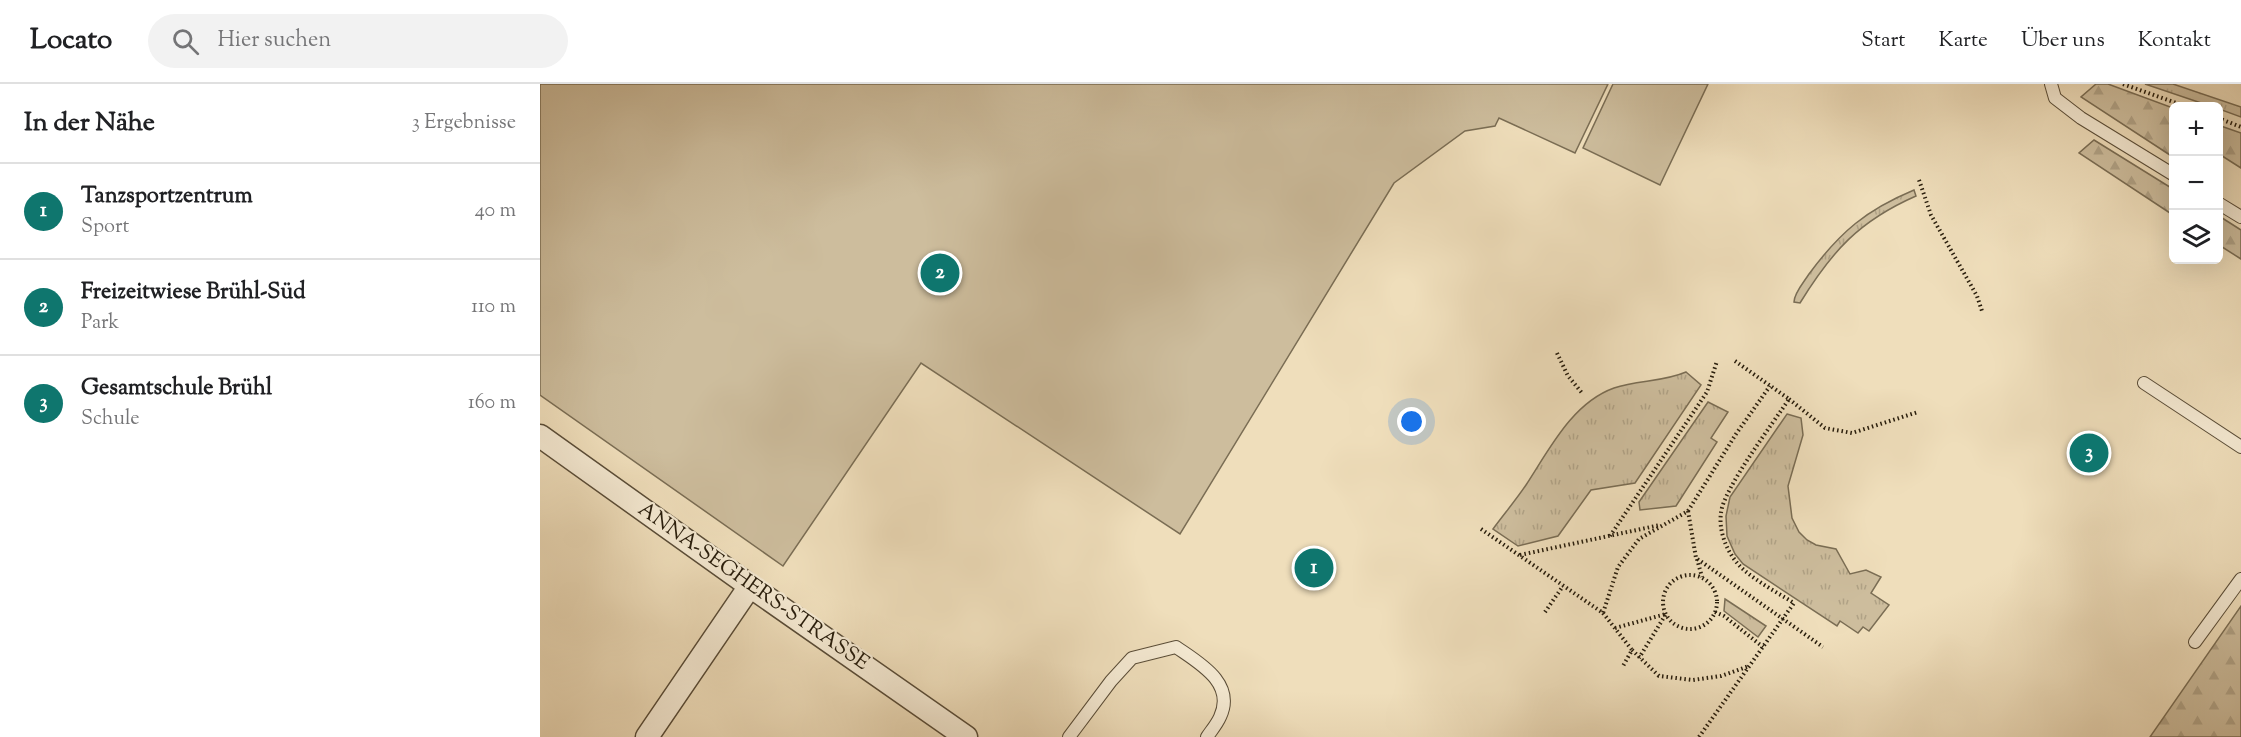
<!DOCTYPE html>
<html lang="de">
<meta charset="utf-8">
<style>
body{margin:0;font-family:"Sorts Mill Goudy",serif;background:#f2f2f2;color:#202124}
.controls{position:absolute;right:18px;top:18px;display:grid;overflow:hidden;border-radius:9px;box-shadow:0 6px 24px #0002}
.controls button{width:54px;height:54px;display:grid;place-items:center;padding:0;border:0;border-bottom:2px solid #e0e0e0;background:#fff;color:#202124;font:30px sans-serif}
.you{position:absolute;left:872px;top:338px;width:21px;height:21px;margin:-15px;border:4px solid #fff;border-radius:50%;background:#1a73e8;box-shadow:0 0 0 9px #1a73e833}
.badge{display:grid;place-items:center;width:39px;height:39px;border-radius:50%;background:#0f766e;color:#fff;font-size:20px;font-weight:700}
.pin{position:absolute;translate:-50% -50%;border:3px solid #fff;box-shadow:0 2px 6px #0006}
.list{margin:0;padding:0;list-style:none}
h2{display:flex;justify-content:space-between;align-items:center;height:78px;margin:0;padding:0 24px;font-size:26px}
h2 small{font-size:20px;font-weight:400;color:#757577}
.list li{display:grid;grid-template-columns:39px 1fr auto;gap:18px;align-items:center;box-sizing:border-box;height:96px;padding:0 24px;border-top:2px solid #e0e0e0}
.list b{display:block;font-size:22px;white-space:nowrap}
.list p{margin:0;font-size:20px;white-space:nowrap;color:#757577}
.list em{font-size:20px;font-style:normal;color:#757577}
.icon{flex:none;width:33px;height:33px;fill:none;stroke:currentColor;stroke-width:2;stroke-linecap:round;stroke-linejoin:round}
.map{position:relative;flex:none;width:1701px;height:653px;overflow:hidden}
header{display:flex;align-items:center;gap:36px;box-sizing:border-box;height:84px;padding:0 30px;background:#fff;border-bottom:2px solid #e0e0e0}
header strong{font-size:28px}
nav{display:flex;gap:33px;margin-inline-start:auto;font-size:21px}
.search{width:420px;height:54px;background:#f2f2f2;display:flex;align-items:center;gap:15px;box-sizing:border-box;padding:0 21px;border-radius:33px;color:#757577;font-size:22px}
main{display:flex}
aside{flex:1;background:#fff}
.map>svg:first-child{display:block}
</style>
<header>
<strong>Locato</strong>
<div class="search"><svg class="icon" aria-label="search" viewBox="0 0 24 24"><circle cx="10" cy="10" r="6"/><path d="M15 15l6 6"/></svg>Hier suchen</div>
<nav><a>Start</a><a>Karte</a><a>Über uns</a><a>Kontakt</a></nav>
</header>
<main>
<aside>
<h2>In der Nähe<small>3 Ergebnisse</small></h2>
<ul class="list">
<li><span class="badge">1</span><div><b>Tanzsportzentrum</b><p>Sport</p></div><em>40 m</em></li>
<li><span class="badge">2</span><div><b>Freizeitwiese Brühl-Süd</b><p>Park</p></div><em>110 m</em></li>
<li><span class="badge">3</span><div><b>Gesamtschule Brühl</b><p>Schule</p></div><em>160 m</em></li>
</ul>
</aside>
<div class="map">
<svg width="1701" height="653" viewBox="0 0 1701 653">
<defs>
<pattern id="grass-tufts" width="24" height="20" patternUnits="userSpaceOnUse" patternTransform="scale(1.5)"><rect width="24" height="20" fill="#cdbd9d"/><path d="M3 7l-1-3M5 7V3M7 7l1-3M15 17l-1-3M17 17v-4M19 17l1-3" fill="none" stroke="#b0a286"/></pattern>
<pattern id="forest-firs" width="22" height="20" patternUnits="userSpaceOnUse" patternTransform="scale(1.5)"><rect width="22" height="20" fill="#cdbd9d"/><path d="M5 1l3.5 6h-7zM16 11l3.5 6h-7z" fill="#b0a286"/></pattern>
</defs>
<rect width="100%" height="100%" fill="#efdebb"/>
<filter id="stains"><feTurbulence type="fractalNoise" baseFrequency=".00333" numOctaves="4"/><feColorMatrix values="0 0 0 0 .2 0 0 0 0 .09 0 0 0 0 .02 0 0 0 .5 -.17"/></filter>
<radialGradient id="worn" r=".72"><stop offset=".6" stop-color="#630" stop-opacity="0"/><stop offset="1" stop-color="#630" stop-opacity=".3"/></radialGradient>
<!-- grass -->
<g fill="url(#grass-tufts)" stroke="#7a6d54" stroke-width="1.5">
<path d="M1605 0H1633L1701 23V33L1679 25 1678 22H1670Z"/>
<path d="M1374 106 1376 112C1319 137 1292 167 1260 219L1254 218C1254 209 1264 198 1269 190 1300 148 1326 126 1374 106Z"/>
<path d="M1146 288 1161 301 1095 399 1051 406 1018 452 978 462 953 445C964 430 976 416 986 401 1009 366 1032 319 1074 304 1098 296 1123 298 1146 288Z"/>
<path d="M1168 318 1188 328 1171 354 1177 358 1136 422 1100 426 1099 418Z"/>
<path d="M1247 330 1261 334 1263 351 1248 402 1252 434 1259 448 1267 456 1276 461 1296 465 1310 490 1326 486 1341 493 1331 509 1349 521 1329 547 1323 543 1318 549 1300 537 1297 542 1203 480 1195 470 1187 452 1186 432 1190 413Z"/>
<path d="M1185 515 1226 542 1218 553 1184 527Z"/>
</g>
<!-- forest -->
<g fill="url(#forest-firs)" stroke="#7a6d54" stroke-width="1.5">
<path d="M1556 0H1568L1633 24V73L1541 13Z"/>
<path d="M1678 41 1701 49V84L1679 70Z"/>
<path d="M1554 56 1633 105V131L1539 69Z"/>
<path d="M1679 132 1701 146V175L1679 161Z"/>
<path d="M1701 522V653H1610Z"/>
</g>
<!-- park -->
<g fill="#cdbd9d" stroke="#7a6d54" stroke-width="1.5">
<path d="M0 0H1068L1035 69 959 34 955 42 925 47 854 99 640 450 381 279 243 482 0 311Z"/>
<path d="M1073 0H1168L1120 101 1043 64Z"/>
</g>
<g fill="none" stroke-linecap="round" stroke-linejoin="round">
<!-- lane casing -->
<g stroke="#5a4d38" stroke-width="14">
<g id="lane">
<path d="M1511 0 1515 14 1541 34 1634 91"/>
<path d="M1678 119 1701 133"/>
<path d="M1604 299 1701 363"/>
<path d="M1655 558 1701 495"/>
<path d="M529 653 571 597 592 574 636 563C659 579 696 599 680 633 677 640 671 647 667 653"/>
</g>
</g>
<!-- street casing -->
<g stroke="#5a4d38" stroke-width="25">
<g id="street">
<path d="M0 352 210 502 426 653"/>
<path d="M107 653 210 502"/>
</g>
</g>
<!-- path -->
<g stroke="#281d0c" stroke-width="4" stroke-dasharray="1.5 3" stroke-linecap="butt">
<path d="M1583 0 1645 22"/>
<path d="M1678 34 1701 43"/>
<path d="M1379 96 1391 131 1437 212 1442 227"/>
<path d="M1017 269 1028 292 1042 309"/>
<path d="M1249 315 1285 344 1312 349 1378 328"/>
<path d="M1148 427 1156 474 1283 563"/>
<path d="M941 445 1063 529 1078 483 1099 455 1148 427 1196 350 1230 302"/>
<path d="M1070 452 1167 308 1177 277"/>
<path d="M980 471 1120 441"/>
<path d="M1157 475 1162 493"/>
<circle cx="1150" cy="518" r="27"/>
<path d="M1005 528 1023 502"/>
<path d="M1175 528 1184 532 1223 563"/>
<path d="M1063 529 1092 566 1083 582"/>
<path d="M1075 544 1126 530 1099 574"/>
<path d="M1092 566 1119 592 1153 596 1181 592 1209 582"/>
<path d="M1159 653 1254 519C1238 509 1219 499 1204 486 1189 473 1178 449 1181 429 1183 405 1234 338 1249 315L1195 277"/>
</g>
<!-- lane -->
<use href="#lane" stroke="#f5ead3" stroke-width="12"/>
<!-- street -->
<use href="#street" stroke="#f5ead3" stroke-width="22"/>
</g>
<g text-anchor="middle" dominant-baseline="central" stroke-width="4.5" stroke-linejoin="round" paint-order="stroke">
<!-- street labels -->
<g font-size="21" fill="#281d0c" stroke="#f5ead3">
<text transform="translate(213 503) rotate(35)">ANNA-SEGHERS-STRASSE</text>
</g>
</g>
<rect width="100%" height="100%" filter="url(#stains)"/>
<rect width="100%" height="100%" fill="url(#worn)"/>
</svg>
<div class="controls">
<button>+</button>
<button>−</button>
<button><svg class="icon" aria-label="layers" viewBox="0 0 24 24"><path d="M12 4l9 5-9 5-9-5zM3 14l9 5 9-5"/></svg></button>
</div>
<div class="you"></div>
<div class="pin badge" style="left:774px;top:484px">1</div>
<div class="pin badge" style="left:400px;top:189px">2</div>
<div class="pin badge" style="left:1549px;top:369px">3</div>
</div>
</main>
